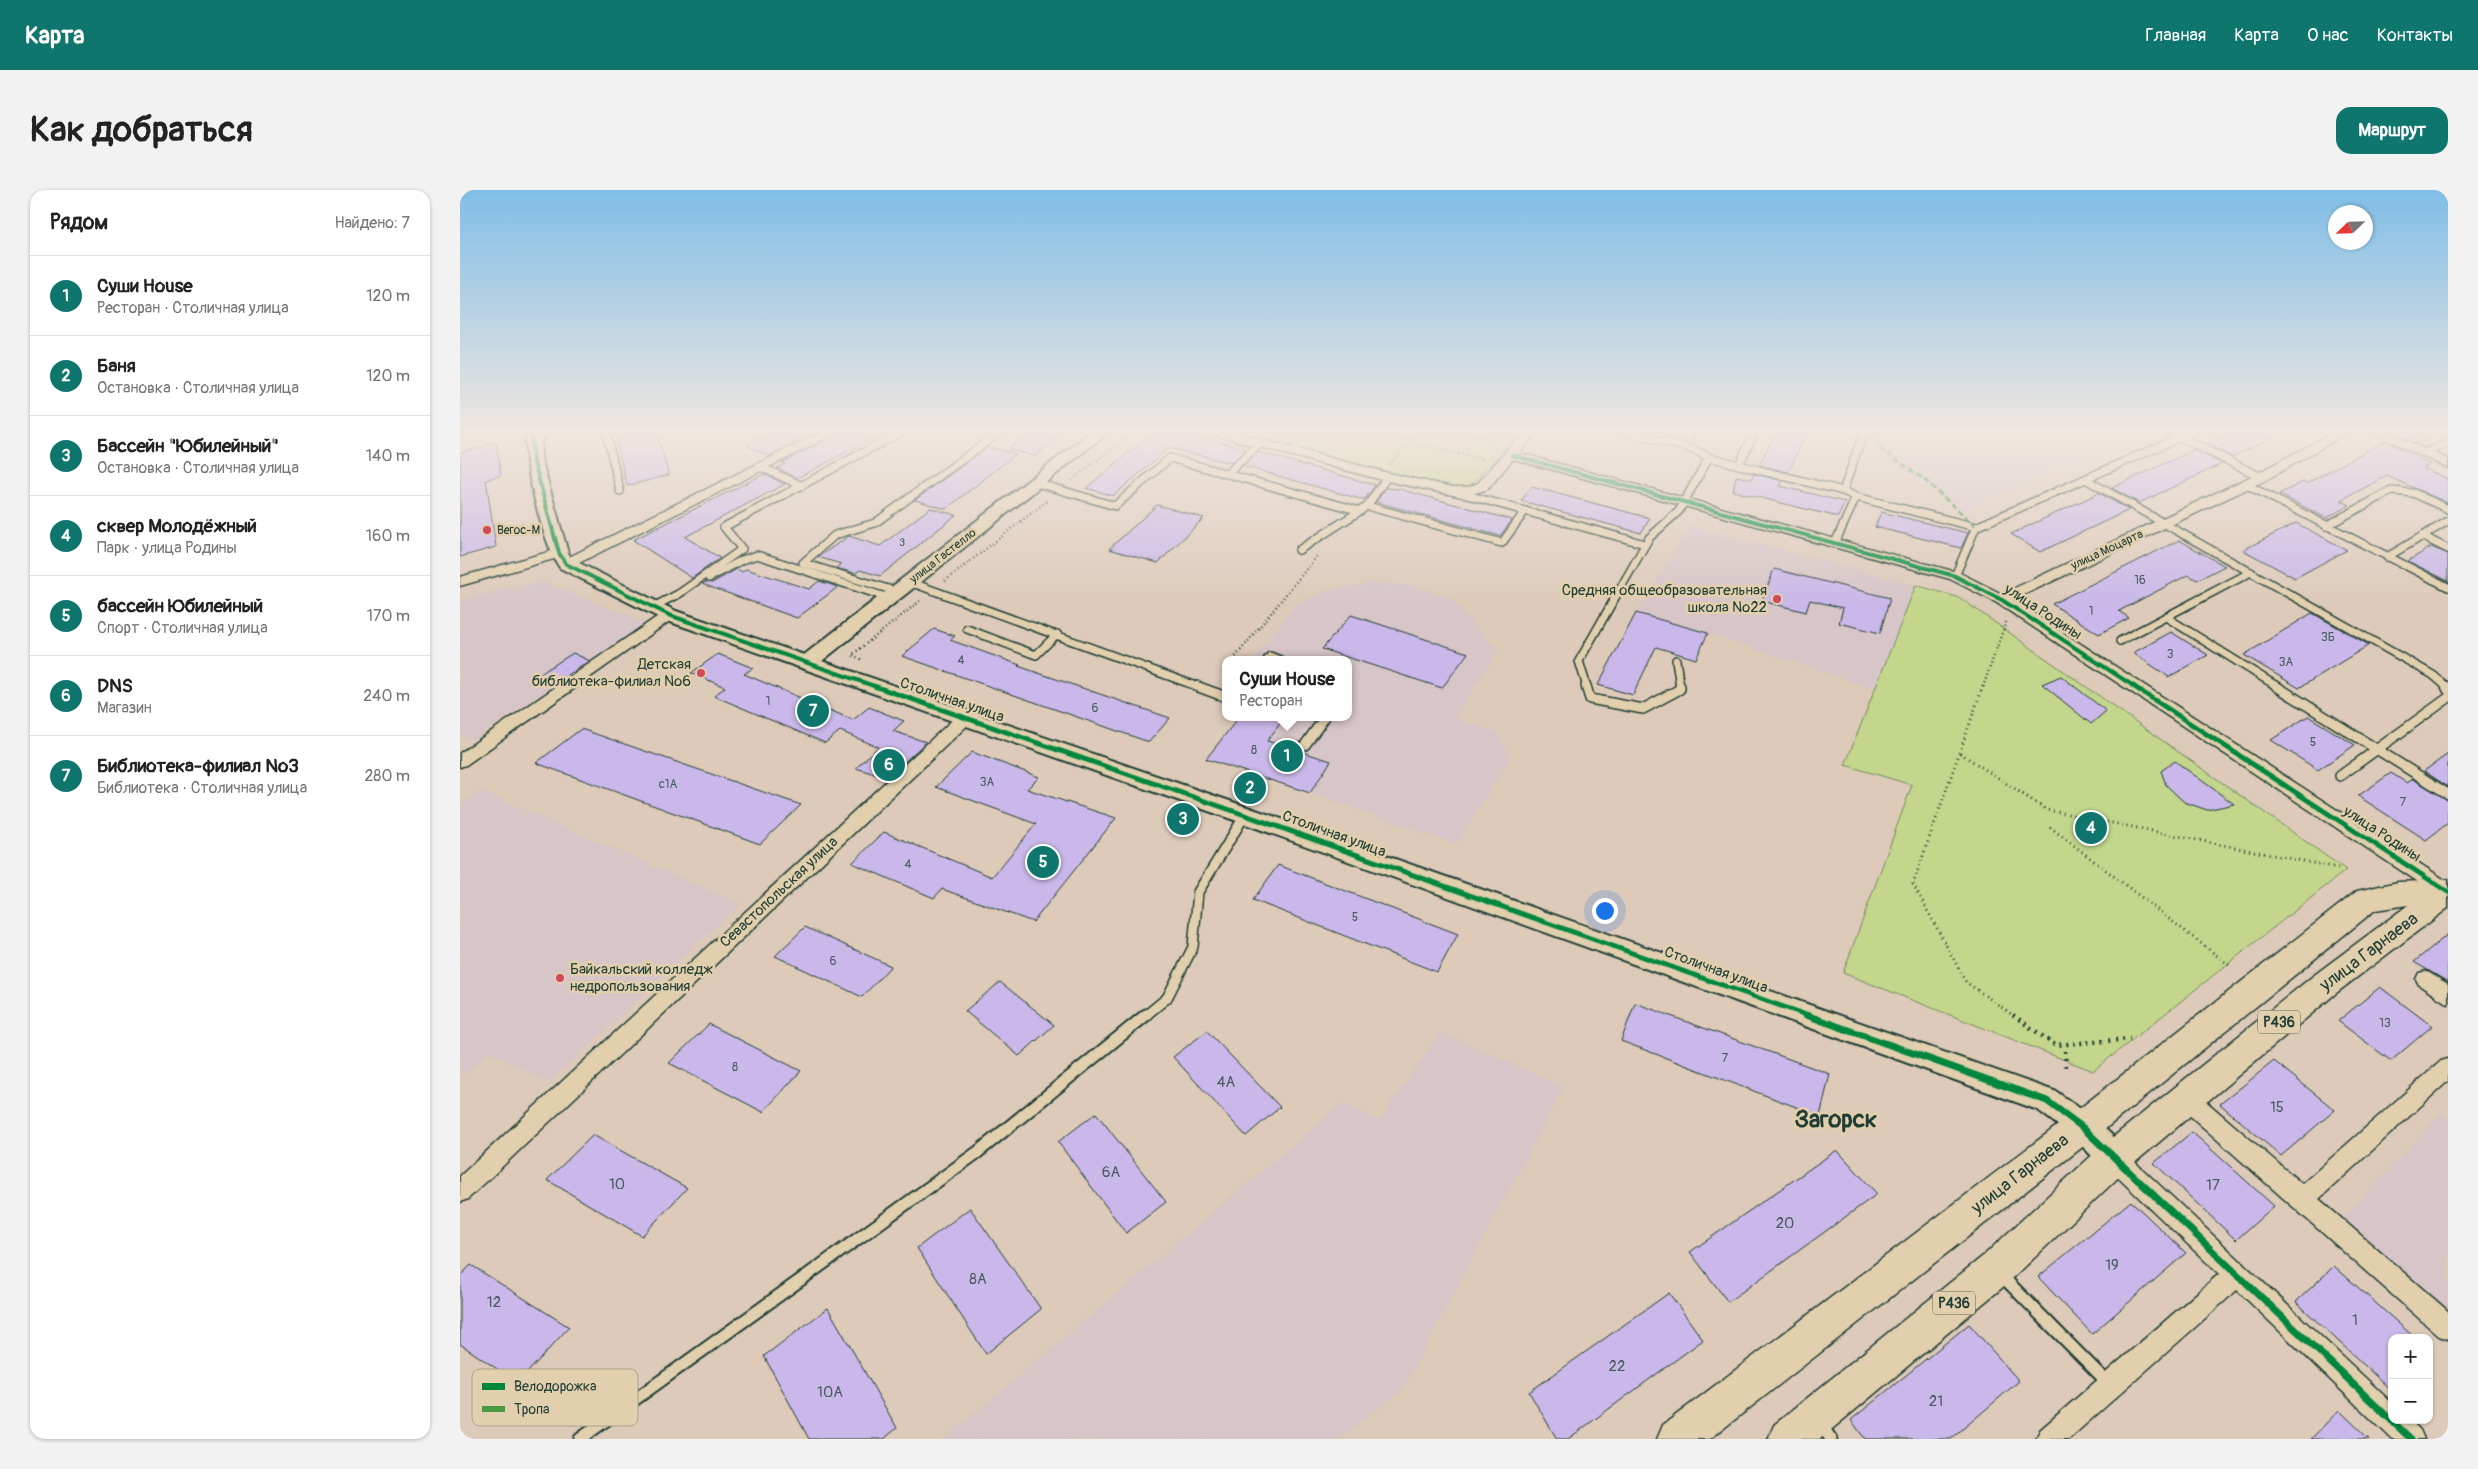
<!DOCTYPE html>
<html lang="ru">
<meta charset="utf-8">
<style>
body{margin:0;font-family:Pangolin,sans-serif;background:#f2f2f2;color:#222}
.controls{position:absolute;right:15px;bottom:15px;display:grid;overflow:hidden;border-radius:10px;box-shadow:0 1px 4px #0004}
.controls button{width:45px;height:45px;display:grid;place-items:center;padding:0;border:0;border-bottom:1px solid #e0e0e0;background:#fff;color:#222;font:25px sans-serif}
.compass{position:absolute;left:1868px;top:15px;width:45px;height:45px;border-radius:50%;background:#fff;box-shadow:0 1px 4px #0004;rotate:247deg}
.you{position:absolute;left:1144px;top:720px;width:18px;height:18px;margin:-12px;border:4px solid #fff;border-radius:50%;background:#1a73e8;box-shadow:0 0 0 8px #1a73e833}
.badge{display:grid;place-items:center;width:32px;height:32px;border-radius:50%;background:#0f766e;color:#fff;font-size:16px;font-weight:700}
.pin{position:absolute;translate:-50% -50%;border:2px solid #fff;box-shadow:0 1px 5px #0006}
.popup{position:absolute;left:762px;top:466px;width:130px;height:65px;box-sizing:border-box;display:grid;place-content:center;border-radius:10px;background:#fff;filter:drop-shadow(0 1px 4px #0005);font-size:16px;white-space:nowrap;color:#767676}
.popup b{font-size:19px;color:#222}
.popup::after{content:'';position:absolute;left:50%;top:100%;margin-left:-10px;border:10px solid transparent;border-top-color:#fff}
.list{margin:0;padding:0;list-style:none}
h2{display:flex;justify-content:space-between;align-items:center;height:65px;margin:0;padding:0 20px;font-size:21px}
h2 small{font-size:16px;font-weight:400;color:#767676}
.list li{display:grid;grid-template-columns:32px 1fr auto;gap:15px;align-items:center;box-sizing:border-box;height:80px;padding:0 20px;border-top:1px solid #e0e0e0}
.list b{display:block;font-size:19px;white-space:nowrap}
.list p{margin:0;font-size:16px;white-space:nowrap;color:#767676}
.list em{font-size:16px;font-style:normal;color:#767676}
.map{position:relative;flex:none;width:1988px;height:1249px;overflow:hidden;border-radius:15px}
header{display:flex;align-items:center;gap:30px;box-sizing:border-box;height:70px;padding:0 25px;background:#0f766e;color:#fff}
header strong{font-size:24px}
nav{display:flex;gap:28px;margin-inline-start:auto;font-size:18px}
.intro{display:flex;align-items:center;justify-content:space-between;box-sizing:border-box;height:120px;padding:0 30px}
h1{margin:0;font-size:35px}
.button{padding:12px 22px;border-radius:15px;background:#0f766e;color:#fff;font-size:18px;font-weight:700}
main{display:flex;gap:30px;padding:0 30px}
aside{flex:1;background:#fff;border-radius:15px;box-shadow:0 1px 4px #0004}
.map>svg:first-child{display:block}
</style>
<header>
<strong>Карта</strong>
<nav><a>Главная</a><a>Карта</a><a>О нас</a><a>Контакты</a></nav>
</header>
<div class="intro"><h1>Как добраться</h1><a class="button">Маршрут</a></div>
<main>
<aside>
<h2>Рядом<small>Найдено: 7</small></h2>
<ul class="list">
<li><span class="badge">1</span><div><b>Суши House</b><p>Ресторан · Столичная улица</p></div><em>120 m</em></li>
<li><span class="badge">2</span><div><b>Баня</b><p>Остановка · Столичная улица</p></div><em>120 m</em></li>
<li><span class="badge">3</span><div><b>Бассейн &quot;Юбилейный&quot;</b><p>Остановка · Столичная улица</p></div><em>140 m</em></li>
<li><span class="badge">4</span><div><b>сквер Молодёжный</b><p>Парк · улица Родины</p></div><em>160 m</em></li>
<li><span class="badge">5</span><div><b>бассейн Юбилейный</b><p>Спорт · Столичная улица</p></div><em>170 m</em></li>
<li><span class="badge">6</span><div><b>DNS</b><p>Магазин</p></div><em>240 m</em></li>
<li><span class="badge">7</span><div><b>Библиотека-филиал №3</b><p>Библиотека · Столичная улица</p></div><em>280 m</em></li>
</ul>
</aside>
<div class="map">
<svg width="1988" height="1249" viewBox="0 0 1988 1249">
<rect width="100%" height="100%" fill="#ddcab9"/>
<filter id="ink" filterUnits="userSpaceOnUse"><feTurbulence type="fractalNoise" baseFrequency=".02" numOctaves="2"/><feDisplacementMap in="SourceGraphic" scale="10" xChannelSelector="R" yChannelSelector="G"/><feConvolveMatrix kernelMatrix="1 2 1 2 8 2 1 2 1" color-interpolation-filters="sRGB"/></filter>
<g filter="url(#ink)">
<!-- built -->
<g fill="#d7c5c7">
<path d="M1419 241H1684L1503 321 1405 258Z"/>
<path d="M1230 336 1456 395 1415 499 1248 443 1176 423Z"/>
<path d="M83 392 186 433 13 550 0 544V411L39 400Z"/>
<path d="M909 393 948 395 989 407 1038 461 994 528 1036 542 1051 567 996 654 850 603 779 527H888V470H792L835 415 870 400Z"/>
<path d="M21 601 280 714 89 893 30 862 0 888V616Z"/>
<path d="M980 842 1104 897 942 1200 879 1249H484L883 913 919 931Z"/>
<path d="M1982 923 1988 928V1118L1881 1030Z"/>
</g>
<!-- green -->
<g fill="#c3d68b" stroke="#718a60">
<path d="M765 241H1060L1005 301Z"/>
<path d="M1456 395 1500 408 1886 680 1633 881 1383 783 1452 595 1385 575Z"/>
</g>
<!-- building -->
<g fill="#c9b8e9" stroke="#1f3d34">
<path d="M154 241H196L209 285 167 296Z"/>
<path d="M314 241H360L309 266 286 255Z"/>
<path d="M382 241H427L337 288 317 278 325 274 322 273Z"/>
<path d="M571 241H607L575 266 548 259Z"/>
<path d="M695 241H723L786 259 771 273 709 258 653 306 626 298Z"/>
<path d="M1317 241H1348L1328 282 1299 275Z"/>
<path d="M1775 241H1825L1772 267 1747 254Z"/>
<path d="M1944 241H1982L1958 254 1937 245Z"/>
<path d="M1925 251 1970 274 1963 278 1988 289V313L1927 286 1881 310 1890 315 1866 328 1819 304 1843 292 1847 293Z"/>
<path d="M36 253 41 285 26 290 36 357 0 367V263Z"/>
<path d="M528 257 556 264 486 319 455 310Z"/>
<path d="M1734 260 1762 274 1679 313 1652 298Z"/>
<path d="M798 262 915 295 905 309H900L783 276Z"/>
<path d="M304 284 325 294 225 347 260 368 232 388 173 350Z"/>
<path d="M1294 284 1323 291 1320 296 1385 312 1378 327 1273 301 1276 286 1291 289Z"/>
<path d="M1072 297 1190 328 1181 343 1061 311Z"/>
<path d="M926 298 939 299 1052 330 1040 346 916 312Z"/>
<path d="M1639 303 1669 320 1580 362 1551 344Z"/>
<path d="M697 315 744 328 698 373 649 359Z"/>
<path d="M470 318 496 325 420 386 400 380 395 383 376 378 381 374 358 367 389 346 420 356Z"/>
<path d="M1421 322 1508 343 1501 358 1415 337Z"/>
<path d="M1836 333 1887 360 1835 388 1783 360Z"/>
<path d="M1719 350 1765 376 1737 390 1728 385 1659 421 1669 428 1639 444 1592 414Z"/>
<path d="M1971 357 1988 364V391L1948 371Z"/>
<path d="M277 379 282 382 286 379 349 399 359 391 378 397 337 428 242 394 245 392 252 393Z"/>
<path d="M1314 379 1430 408 1420 443 1379 433 1383 418 1350 410 1346 422 1302 411Z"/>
<path d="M1176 423 1248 443 1236 469 1196 457 1173 505 1138 495Z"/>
<path d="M1852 423 1909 455 1839 498 1784 465Z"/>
<path d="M891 425 1008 463 982 498 862 459Z"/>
<path d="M474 439 495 446 490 450 560 475 558 476 710 528 689 552 442 466Z"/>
<path d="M1711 442 1748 465 1709 487 1673 463Z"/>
<path d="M113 463 130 471 92 495 75 487Z"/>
<path d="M258 464 293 478 284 484 393 530 409 517 444 531 433 541 466 552 427 588 396 578 418 557 380 541 365 553 254 506 265 497 231 483Z"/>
<path d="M1601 486 1646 521 1631 534 1582 494Z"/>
<path d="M1848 526 1895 555 1858 580 1811 550Z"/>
<path d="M779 527H825L807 551 871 571 850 603 746 569Z"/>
<path d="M121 539 341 615 300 654 76 573Z"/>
<path d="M512 562 579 587 567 599 656 628 573 732 482 699 474 708 392 673 424 642 532 687 576 634 476 597Z"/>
<path d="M1988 564V597L1964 581Z"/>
<path d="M1715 571 1774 614 1747 620 1724 612 1706 595 1701 581Z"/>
<path d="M1931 583 1947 593 1953 589 1988 610V633L1966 650 1898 606Z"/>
<path d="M818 675 998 744 977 782 793 710Z"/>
<path d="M345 737 431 776 402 807 315 766Z"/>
<path d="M1988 744V792L1954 772Z"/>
<path d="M540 792 594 835 559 866 505 821Z"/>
<path d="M1920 797 1972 836 1931 871 1878 831Z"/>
<path d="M1175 813 1370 884 1360 926 1161 851Z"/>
<path d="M249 834 341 881 303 922 209 873Z"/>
<path d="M747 841 820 917 786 946 713 867Z"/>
<path d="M1814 871 1875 920 1821 966 1760 914Z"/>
<path d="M636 923 706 1012 666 1043 598 952Z"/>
<path d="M1732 942 1814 1016 1776 1050 1694 973Z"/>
<path d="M133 945 227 998 182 1046 87 990Z"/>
<path d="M1377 960 1417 1004 1268 1112 1230 1062Z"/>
<path d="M1671 1011 1726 1063 1632 1144 1578 1087Z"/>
<path d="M510 1018 581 1119 526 1164 457 1058Z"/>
<path d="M11 1075 109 1137 58 1193 0 1154V1086Z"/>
<path d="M1874 1076 1955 1148H1932V1201L1836 1112Z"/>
<path d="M1209 1103 1243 1150 1108 1249H1097L1069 1202Z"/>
<path d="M368 1118 437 1238 424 1249H349L304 1166Z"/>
<path d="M1509 1134 1559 1191 1491 1249H1405L1391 1230Z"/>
<path d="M1879 1220 1909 1249H1851Z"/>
</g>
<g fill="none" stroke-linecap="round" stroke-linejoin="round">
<!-- service-far2 casing -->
<g stroke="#1f3d34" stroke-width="10">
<g id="service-far2">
<path d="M146 241 160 301"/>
<path d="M1159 241 1229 258 1249 267 1279 275 1295 241"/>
<path d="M1708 241 1801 287"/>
<path d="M1965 263 1988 253"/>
<path d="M1279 275 1383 301"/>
<path d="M301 277 342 296"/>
<path d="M767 284 800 253"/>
<path d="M927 287 907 316 1042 353 1065 321"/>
<path d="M1627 290 1973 485 1987 497"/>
<path d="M577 293 655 316 710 268 900 321"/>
<path d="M1785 294 1988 397"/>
<path d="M996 302 1185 354"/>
<path d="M1396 307 1516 337 1495 386"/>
<path d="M1866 336 1931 301 1953 303 1988 319"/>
<path d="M1516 337 1734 241"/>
<path d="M1962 346 1988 359"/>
<path d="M1375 353 1396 307 1383 301 1404 241"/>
<path d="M839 360 903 319"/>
<path d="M1927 367 1988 331"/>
<path d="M249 388 282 370 297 365 429 408"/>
<path d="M450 392 739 497"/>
<path d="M438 402 343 373 375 345 415 333 541 241"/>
<path d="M217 405 282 359 264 337 443 241"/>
<path d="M193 417 222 402"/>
<path d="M1706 427 1818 497"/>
<path d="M507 439 576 465 597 444"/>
<path d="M1660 451 1791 382"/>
<path d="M807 470 810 466 820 470"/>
<path d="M1216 470 1220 497"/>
<path d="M1127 497 1119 471 1189 348 1219 321 1249 267"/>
</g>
</g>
<!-- service-far1 casing -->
<g stroke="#1f3d34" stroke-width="12">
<g id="service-far1">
<path d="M736 496 766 507"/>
<path d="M1126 496 1130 509 1183 519 1220 499V496"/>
<path d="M1816 496 1988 604"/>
<path d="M1986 496 1988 500"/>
<path d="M845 555 865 527"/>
<path d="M1880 586 1988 508"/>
<path d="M685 826 707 808 733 757 738 702 785 625"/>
</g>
</g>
<!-- service casing -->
<g stroke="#1f3d34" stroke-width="15">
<g id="service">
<path d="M1541 1085 1650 1195"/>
<path d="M1361 1235 1371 1249"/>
<path d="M120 1249 518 962 686 825"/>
</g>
</g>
<!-- minor casing -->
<g stroke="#1f3d34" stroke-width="3">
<g id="minor">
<path d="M364 241H380L111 377 106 378 99 374 101 371Z"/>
<path d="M749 241H769L928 283 993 297H1008L1018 293 1064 241H1077L1059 263 1500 383 1542 404 1796 284 1876 241H1891L1806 290 1553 410 1988 692V709L1981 707 1537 413 1490 389 1053 269 1028 299 1009 305H993L922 290 751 244Z"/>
<path d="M1908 241H1924L1988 269V278Z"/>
<path d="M99 359 106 363 104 366 0 396V387Z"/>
<path d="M209 420 216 425 214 428 6 575 0 577V563L204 422Z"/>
<path d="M506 521 512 523 514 527 512 531 8 1009 0 1012V986L500 523Z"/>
<path d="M1966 781 1988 794V814L1959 795 1956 789 1959 783Z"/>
<path d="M1988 869V891L1859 1009 1988 1121V1149L1979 1146 1718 915 1715 908 1718 901 1726 898 1734 901 1842 994 1981 871Z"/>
<path d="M1654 957 1662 960 1932 1213V1230H1950L1960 1240 1964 1249H1932L1777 1100 1609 1249H1576L1580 1240 1759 1084 1646 976 1643 968 1646 960Z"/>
</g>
</g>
<!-- tertiary casing -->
<g stroke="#1f3d34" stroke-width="4">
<path id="tertiary" d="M73 241H91L81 250V268L108 363 113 370 216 421 344 465 632 241H650L362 471 793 619 1597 902C1620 919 1657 942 1668 968L1664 978 1654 982 1644 978 1612 946 1578 920 777 631 202 429 100 378C83 353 65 278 65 248Z"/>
</g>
<!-- primary casing -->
<g stroke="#1f3d34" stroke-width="3">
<path id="primary" d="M1988 690V718L1875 804 1666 980 1549 1092 1360 1249H1308L1314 1235 1523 1066 1642 956 1853 786 1948 715 1915 720 1634 948 1250 1249H1197L1203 1235 1610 926 1897 701 1938 692Z"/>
</g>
<!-- path-far2 -->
<g stroke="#1f3d34" stroke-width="2.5" stroke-dasharray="1 3" stroke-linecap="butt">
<path d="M901 241 1025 270"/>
<path d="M996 241 1042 252"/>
<path d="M930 274 960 241"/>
<path d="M612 290 674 241"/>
<path d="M485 391 588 310"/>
<path d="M401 469 392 465 460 411"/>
<path d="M773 470 857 366"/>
<path d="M763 483 766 479"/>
<path d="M1523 497 1546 432"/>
</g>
<!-- path-far1 -->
<g stroke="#1f3d34" stroke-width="3" stroke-dasharray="1 4" stroke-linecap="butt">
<path d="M1523 496 1453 694 1506 792 1554 826"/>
<path d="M1500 563 1587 620 1878 678"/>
<path d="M1590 637 1769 775"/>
</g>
<!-- path -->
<g stroke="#1f3d34" stroke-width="4.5" stroke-dasharray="2 5" stroke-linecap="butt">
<path d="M1553 825 1595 855 1670 849"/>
<path d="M1605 861 1606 879"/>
</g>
<!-- service-far2 -->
<use href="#service-far2" stroke="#e2cfad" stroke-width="7"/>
<!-- service-far1 -->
<use href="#service-far1" stroke="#e2cfad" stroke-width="9"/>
<!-- service -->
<use href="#service" stroke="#e2cfad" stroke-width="11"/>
<!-- minor -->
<use href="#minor" fill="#e2cfad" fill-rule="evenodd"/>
<!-- tertiary -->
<use href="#tertiary" fill="#e2cfad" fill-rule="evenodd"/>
<!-- primary -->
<use href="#primary" fill="#e2cfad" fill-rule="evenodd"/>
<!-- quiet -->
<g stroke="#4a9a42" stroke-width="3" stroke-dasharray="6 3" stroke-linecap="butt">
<path d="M1414 241 1421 259 1465 290 1516 337"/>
<path d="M1229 258 1237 241"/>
</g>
<!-- cycleway-far2 casing -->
<g stroke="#e2cfad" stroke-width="6">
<g id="cycleway-far2">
<path d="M71 241 73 268 99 363 106 374 209 425 417 497"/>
<path d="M1052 265 1495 386 1542 410 1675 497"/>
</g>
</g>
<!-- cycleway-far1 casing -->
<g stroke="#e2cfad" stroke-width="8">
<g id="cycleway-far1">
<path d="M414 496 785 625 1349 826"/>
<path d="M1673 496 1988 702"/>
</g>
</g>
<!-- cycleway casing -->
<g stroke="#e2cfad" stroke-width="10">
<path id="cycleway" d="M1346 825 1587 911 1622 937 1951 1249"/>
</g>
<!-- cycleway-far2 -->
<use href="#cycleway-far2" stroke="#00873e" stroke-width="4"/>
<!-- cycleway-far1 -->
<use href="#cycleway-far1" stroke="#00873e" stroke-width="5"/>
<!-- cycleway -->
<use href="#cycleway" stroke="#00873e" stroke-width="7"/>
</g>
</g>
<!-- sky -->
<linearGradient id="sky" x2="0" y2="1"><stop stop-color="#80bee7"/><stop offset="0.58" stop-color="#f0e7e0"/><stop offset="1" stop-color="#f0e7e0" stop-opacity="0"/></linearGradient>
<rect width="1988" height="416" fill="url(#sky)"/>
<!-- markers -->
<g fill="#d1495b" stroke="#e2cfad" stroke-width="2">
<circle cx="27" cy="340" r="5"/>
<circle cx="1317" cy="409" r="5"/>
<circle cx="241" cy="483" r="5"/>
<circle cx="100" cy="788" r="5"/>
</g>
<g text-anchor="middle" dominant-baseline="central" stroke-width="5" stroke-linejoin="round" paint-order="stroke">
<!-- far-number labels -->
<g font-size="11" fill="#4a5c61">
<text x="442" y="352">3</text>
</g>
<!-- far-poi labels -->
<g font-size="12" fill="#1f3d34" stroke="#e2cfad" text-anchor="start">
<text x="37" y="340">Вегос-М</text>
</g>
<!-- far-street labels -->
<g font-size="12" fill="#1f3d34" stroke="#e2cfad">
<text transform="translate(1647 360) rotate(-25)">улица Моцарта</text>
<text transform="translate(483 366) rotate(-38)">улица Гастелло</text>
</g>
<!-- number labels -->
<g font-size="12" fill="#4a5c61">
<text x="1680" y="390">16</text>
<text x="1631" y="421">1</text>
<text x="1868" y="447">3Б</text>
<text x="1710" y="464">3</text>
<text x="501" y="470">4</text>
<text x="1826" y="472">3А</text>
<text x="308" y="511">1</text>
<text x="635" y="518">6</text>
<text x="1853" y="552">5</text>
<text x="794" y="560">8</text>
<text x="527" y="592">3А</text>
<text x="208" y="594">с1А</text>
<text x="1943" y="612">7</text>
<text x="448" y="674">4</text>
<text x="895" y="727">5</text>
<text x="373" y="771">6</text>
<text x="1925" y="833">13</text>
<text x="1265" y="868">7</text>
<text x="275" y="877">8</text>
</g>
<!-- shield labels -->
<g fill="#e2cfad" stroke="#5a6958" stroke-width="1">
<rect x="1798" y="820.5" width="42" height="23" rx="4"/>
<rect x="1473" y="1101.5" width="42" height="23" rx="4"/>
</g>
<g font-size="14" font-weight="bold" fill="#1f3d34">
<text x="1819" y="832">P436</text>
<text x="1494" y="1113">P436</text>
</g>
<!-- poi labels -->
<g font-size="15" fill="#1f3d34" stroke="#e2cfad" text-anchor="end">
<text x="1307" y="400">Средняя общеобразовательная<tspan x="1307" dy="17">школа №22</tspan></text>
<text x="231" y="474">Детская<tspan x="231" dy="17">библиотека-филиал №6</tspan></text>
<text x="110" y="779" text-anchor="start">Байкальский колледж<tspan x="110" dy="17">недропользования</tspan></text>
</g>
<!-- street labels -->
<g font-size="15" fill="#1f3d34" stroke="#e2cfad">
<text transform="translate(1583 422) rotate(33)">улица Родины</text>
<text transform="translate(492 510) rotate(19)">Столичная улица</text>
<text transform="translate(874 644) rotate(20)">Столичная улица</text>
<text transform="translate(1922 644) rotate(33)">улица Родины</text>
<text transform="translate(319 702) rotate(-43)">Севастопольская улица</text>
<text transform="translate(1256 780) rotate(20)">Столичная улица</text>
</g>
<!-- near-number labels -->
<g font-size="15" fill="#4a5c61">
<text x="766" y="892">4А</text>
<text x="1817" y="917">15</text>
<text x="651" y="982">6А</text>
<text x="157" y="994">10</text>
<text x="1753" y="995">17</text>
<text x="1325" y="1033">20</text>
<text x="1652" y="1075">19</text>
<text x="518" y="1089">8А</text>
<text x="34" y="1112">12</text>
<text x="1895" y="1130">1</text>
<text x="1157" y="1176">22</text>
<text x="370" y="1202">10А</text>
<text x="1476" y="1211">21</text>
</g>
<!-- near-street labels -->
<g font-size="18" fill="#1f3d34" stroke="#e2cfad">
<text transform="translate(1909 762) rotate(-37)">улица Гарнаева</text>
<text transform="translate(1560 984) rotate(-38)">улица Гарнаева</text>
</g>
<!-- near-district labels -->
<g font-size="24" font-weight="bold" fill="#1f3d34" stroke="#e2cfad">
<text x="1376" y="929">Загорск</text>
</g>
</g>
<!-- legend -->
<rect x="12" y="1179" width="166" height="57" rx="8" fill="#e2cfad" stroke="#a8a389" stroke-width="1"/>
<rect x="22" y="1193" width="23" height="7" fill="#00873e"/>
<rect x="22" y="1216" width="23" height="6" fill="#4a9a42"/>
<g font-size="14" fill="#1f3d34">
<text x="54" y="1201">Велодорожка</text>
<text x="54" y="1224">Тропа</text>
</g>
</svg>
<div class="controls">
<button>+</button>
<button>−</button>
</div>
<svg class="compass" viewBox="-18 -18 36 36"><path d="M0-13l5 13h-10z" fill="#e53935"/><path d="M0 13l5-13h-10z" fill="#767676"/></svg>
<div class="you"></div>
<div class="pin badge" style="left:827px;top:566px">1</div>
<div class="popup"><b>Суши House</b>Ресторан</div>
<div class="pin badge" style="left:790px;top:598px">2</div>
<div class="pin badge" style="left:723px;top:629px">3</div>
<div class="pin badge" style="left:1631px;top:638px">4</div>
<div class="pin badge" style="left:583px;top:672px">5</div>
<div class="pin badge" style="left:429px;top:575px">6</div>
<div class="pin badge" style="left:353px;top:521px">7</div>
</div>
</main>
